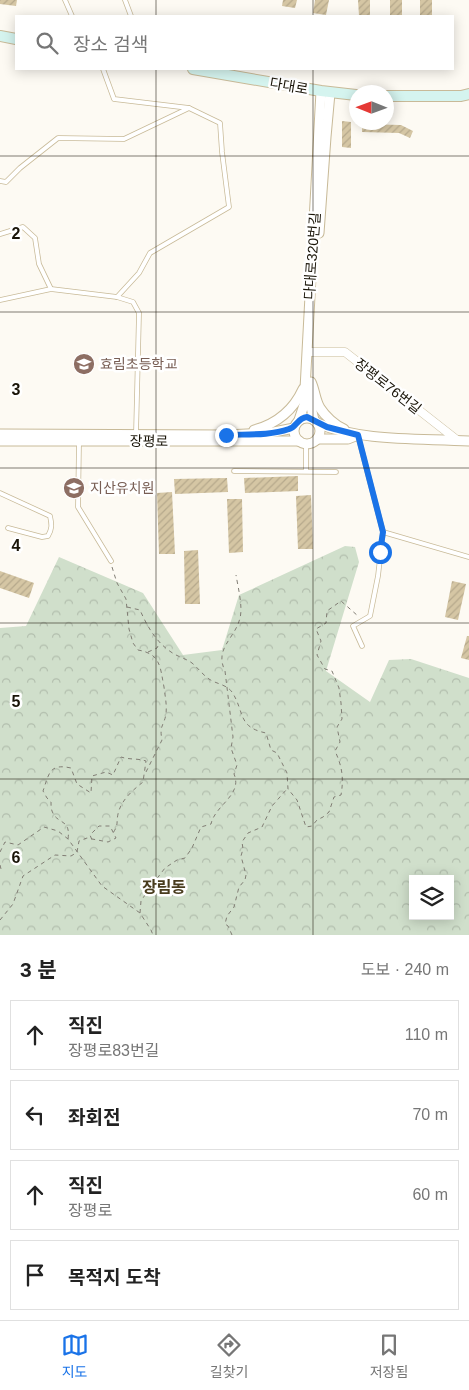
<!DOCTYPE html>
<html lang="ko">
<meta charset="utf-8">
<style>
body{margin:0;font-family:Helvetica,"Noto Sans KR",sans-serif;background:#f6f6f6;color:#222}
.controls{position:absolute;right:15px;bottom:15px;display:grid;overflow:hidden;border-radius:0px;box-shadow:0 2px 12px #0003}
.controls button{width:45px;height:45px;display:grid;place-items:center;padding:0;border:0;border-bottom:1px solid #e0e0e0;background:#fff;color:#222;font:25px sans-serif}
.compass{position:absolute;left:349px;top:85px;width:45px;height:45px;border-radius:50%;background:#fff;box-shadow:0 2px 12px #0003;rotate:271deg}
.stop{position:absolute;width:15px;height:15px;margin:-11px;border:4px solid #1a73e8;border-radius:50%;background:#fff}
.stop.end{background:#1a73e8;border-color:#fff;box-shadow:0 1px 5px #0008}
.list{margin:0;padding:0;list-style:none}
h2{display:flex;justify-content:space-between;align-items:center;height:65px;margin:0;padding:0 20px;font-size:21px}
h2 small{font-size:16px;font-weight:400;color:#767676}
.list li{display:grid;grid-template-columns:32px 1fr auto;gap:15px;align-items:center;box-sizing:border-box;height:70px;margin:0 10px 10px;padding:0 10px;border:1px solid #e0e0e0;border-radius:0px}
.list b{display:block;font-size:19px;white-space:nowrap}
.list p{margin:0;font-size:16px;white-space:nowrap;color:#767676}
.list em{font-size:16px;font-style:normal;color:#767676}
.icon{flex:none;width:28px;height:28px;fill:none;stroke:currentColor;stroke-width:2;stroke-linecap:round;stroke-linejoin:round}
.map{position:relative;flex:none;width:469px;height:935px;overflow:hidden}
.search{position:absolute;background:#fff;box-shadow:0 2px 12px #0003;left:15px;right:15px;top:15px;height:55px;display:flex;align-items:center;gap:12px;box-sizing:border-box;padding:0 18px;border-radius:0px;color:#767676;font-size:19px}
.sheet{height:385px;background:#fff}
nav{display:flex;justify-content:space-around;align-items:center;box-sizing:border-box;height:70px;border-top:1px solid #e0e0e0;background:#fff;font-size:14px;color:#767676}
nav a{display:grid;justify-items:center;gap:2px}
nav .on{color:#1a73e8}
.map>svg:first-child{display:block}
</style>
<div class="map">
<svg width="469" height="935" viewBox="0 0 469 935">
<defs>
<pattern id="forest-crowns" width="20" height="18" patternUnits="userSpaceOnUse" patternTransform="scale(1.25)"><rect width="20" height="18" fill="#d0dfcb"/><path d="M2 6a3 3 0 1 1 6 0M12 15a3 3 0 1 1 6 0" fill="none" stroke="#b2bead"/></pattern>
<pattern id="building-hatch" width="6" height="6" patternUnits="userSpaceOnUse" patternTransform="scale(1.25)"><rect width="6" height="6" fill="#d5c6a4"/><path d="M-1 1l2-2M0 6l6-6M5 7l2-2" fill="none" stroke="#b6a98c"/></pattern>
</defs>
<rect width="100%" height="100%" fill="#fdfaf3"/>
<!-- forest -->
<path fill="url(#forest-crowns)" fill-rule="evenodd" d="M345 546 355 547 359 562 326 671 370 702 389 660 411 659 469 678V935H0V628L26 626 59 557 143 593 183 655 222 650 239 595ZM413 879H450V916H413Z"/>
<!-- building -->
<g fill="url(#building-hatch)">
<path d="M0 0H17L16 6 0 4Z"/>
<path d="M283 0H297L295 8 282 6Z"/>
<path d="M315 0H329L326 15 313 13Z"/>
<path d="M358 0H370V16H359Z"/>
<rect x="390" y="0" width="12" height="16"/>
<rect x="420" y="0" width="12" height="16"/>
<path d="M342 121 351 122V148L342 147Z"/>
<path d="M362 124 401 125 413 131 410 138 399 133 362 132Z"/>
<path d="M298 476V491L245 493 244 478Z"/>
<path d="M227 478 228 492 175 494 174 479Z"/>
<path d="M172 492 175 554H159L157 493Z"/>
<path d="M311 495 313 549H298L296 496Z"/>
<path d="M227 499H242L243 552 229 553Z"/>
<path d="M198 550 200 604H185L184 551Z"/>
<path d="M0 571 34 583 29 598 0 588Z"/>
<path d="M452 581 466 584 458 620 445 617Z"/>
<path d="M467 636H469V660L461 658Z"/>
</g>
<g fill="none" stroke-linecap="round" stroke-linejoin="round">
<!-- service casing -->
<g stroke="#c8ba98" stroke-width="5.5">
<g id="service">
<path d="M65 0 72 16"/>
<path d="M125 0 131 16"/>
<path d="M0 181 6 182 20 168 58 138 124 139 189 108"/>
<path d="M0 234 23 227 35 238 39 264 51 289"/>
<path d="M117 297 133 302 139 313 136 434"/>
<path d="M0 300 51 289 117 297 139 273 150 253 229 207 222 152 220 123 189 108 114 99 103 69"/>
<path d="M358 436 383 532 378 576 370 616 353 626 362 646"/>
<path d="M79 442 78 507 111 561"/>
<path d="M306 444V471"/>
<path d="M234 471 336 472"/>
<path d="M0 493 50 516C52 525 52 529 48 536L42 537 8 528"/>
<path d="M383 532 469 557"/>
</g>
</g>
<!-- minor casing -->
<g stroke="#c8ba98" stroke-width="9">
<path id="minor" d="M312 352H345L457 440"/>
</g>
<!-- tertiary casing -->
<g stroke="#c8ba98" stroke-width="11">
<g id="tertiary">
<path d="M319 233 326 137 330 93"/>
<path d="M311 382C315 390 315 400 320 408 325 416 335 425 344 429"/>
<path d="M310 391 311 407 314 420"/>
<circle cx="307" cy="431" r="13"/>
<path d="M299 420 304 405 305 389 321 91"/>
<path d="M317 423C361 442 422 438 469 441"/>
<path d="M254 430C276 424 293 411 303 389"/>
<path d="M0 434 227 435 269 433 294 428"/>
<path d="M317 439H348L358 435"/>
<path d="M0 441H299"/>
</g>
</g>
<!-- secondary casing -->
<g stroke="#c8ba98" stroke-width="12">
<g id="secondary">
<path d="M0 36 16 39"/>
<path d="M193 69 321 91 356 95"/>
<path d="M386 96H461L469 94"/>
</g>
</g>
<!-- path -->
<g stroke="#817d74" stroke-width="1" stroke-dasharray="4 4" stroke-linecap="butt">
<path d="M112 567 117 583 126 599 129 629 133 643 138 650C161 654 160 667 164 687 165 696 167 704 166 714 164 726 159 725 162 740L146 772"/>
<path d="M127 607 140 610C147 626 156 642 171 652 178 657 185 658 192 663 198 668 202 674 209 679 216 684 226 684 232 692 245 712 237 727 266 733L271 750 277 753 287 773 288 789 297 800 306 827 312 826 317 820 323 817 329 812 334 797 341 795C344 778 342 766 335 751L340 742 337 727 342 719 341 703 339 688 332 671 325 669 317 655 321 641 316 629 326 623 327 611 341 601 358 616"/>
<path d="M148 652 157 648 160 642"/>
<path d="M68 839C71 818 57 825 52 811 51 808 51 805 51 802L47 798 43 791C49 774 49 763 71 768L77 784 91 793 92 776 106 772 113 775 121 757C130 760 137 758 146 761L143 782C133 790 121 800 118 814 116 823 119 824 113 833"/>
<path d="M0 852 5 842 18 845 44 827 58 831 68 839 102 886 140 913 151 930 153 935"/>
<path d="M77 852 79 841 87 838 108 842 116 838 110 826H99L90 835 92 840"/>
<path d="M0 865 1 869 0 871"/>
<path d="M140 913 141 901 149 889 165 868 177 860 185 858 192 848 201 827 211 824C215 805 243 795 234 774L237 765 231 748 233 737 225 671C214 648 235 639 240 618 243 607 238 587 236 575"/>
<path d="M0 920 13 904 23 876 55 855 71 856 76 853"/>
<path d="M232 935 228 926 225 924 227 916 234 907 239 887 245 880 246 875 241 856 243 849 242 842 248 833 262 827 272 806 287 789"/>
</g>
<!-- service -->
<use href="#service" stroke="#fff" stroke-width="4"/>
<!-- minor -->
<use href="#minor" stroke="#fff" stroke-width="8"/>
<!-- tertiary -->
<use href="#tertiary" stroke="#fff" stroke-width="9"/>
<!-- secondary -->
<use href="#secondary" stroke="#d5f4ef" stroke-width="10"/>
</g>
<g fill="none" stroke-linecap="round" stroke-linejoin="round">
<!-- route -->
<path stroke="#1a73e8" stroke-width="6" d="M226 435C247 434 269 436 289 429 297 427 297 418 307 417L327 427 358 435 383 532 380 552"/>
</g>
<!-- grid -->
<path fill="none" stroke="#191408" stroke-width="1" stroke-opacity="0.55" d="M156 0V16M313 0V16M156 69V935M313 69V935M0 156H469M0 312H469M0 468H469M0 623H469M0 779H469"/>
<!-- icons -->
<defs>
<g id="school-disc" transform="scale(1.125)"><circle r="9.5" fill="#8d6e63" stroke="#fff"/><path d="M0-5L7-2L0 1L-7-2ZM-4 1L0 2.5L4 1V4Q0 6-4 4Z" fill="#fff"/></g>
</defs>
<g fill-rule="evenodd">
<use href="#school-disc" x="84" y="364"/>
<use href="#school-disc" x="74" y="488"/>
</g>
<g text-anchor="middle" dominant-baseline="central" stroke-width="5" stroke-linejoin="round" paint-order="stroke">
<!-- street labels -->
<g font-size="14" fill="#191408" stroke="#fff">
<text transform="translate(289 86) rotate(10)">다대로</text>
<text transform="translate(312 256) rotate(-86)">다대로320번길</text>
<text transform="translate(388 386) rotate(38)">장평로76번길</text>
<text transform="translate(149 441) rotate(1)">장평로</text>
</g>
<!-- education labels -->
<g font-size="14" fill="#785e54" stroke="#fff" text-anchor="start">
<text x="100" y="364">효림초등학교</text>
<text x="90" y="488">지산유치원</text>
</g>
<!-- quarter labels -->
<g font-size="16" font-weight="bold" fill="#493c1e" stroke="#fff">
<text x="164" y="887">장림동</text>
</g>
</g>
<g font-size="16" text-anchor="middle" font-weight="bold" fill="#191408" stroke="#fff" stroke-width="5" stroke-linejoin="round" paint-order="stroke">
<text x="16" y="239">2</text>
<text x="16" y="395">3</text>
<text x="16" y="551">4</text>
<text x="16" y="707">5</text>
<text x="16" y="863">6</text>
</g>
</svg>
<div class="controls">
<button><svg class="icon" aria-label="layers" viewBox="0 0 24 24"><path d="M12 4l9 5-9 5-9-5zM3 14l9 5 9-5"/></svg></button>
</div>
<svg class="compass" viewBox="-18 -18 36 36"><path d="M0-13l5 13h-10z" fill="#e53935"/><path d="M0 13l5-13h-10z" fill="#767676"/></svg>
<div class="stop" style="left:380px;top:552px"></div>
<div class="stop end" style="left:226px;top:435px"></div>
<div class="search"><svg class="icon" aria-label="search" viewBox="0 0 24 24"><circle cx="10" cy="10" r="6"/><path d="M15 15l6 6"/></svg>장소 검색</div>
</div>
<section class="sheet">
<h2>3 분<small>도보 · 240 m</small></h2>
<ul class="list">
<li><svg class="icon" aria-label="ahead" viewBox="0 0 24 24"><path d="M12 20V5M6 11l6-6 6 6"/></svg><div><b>직진</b><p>장평로83번길</p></div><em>110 m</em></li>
<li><svg class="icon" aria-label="left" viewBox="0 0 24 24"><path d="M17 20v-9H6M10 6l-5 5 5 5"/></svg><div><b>좌회전</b></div><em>70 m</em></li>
<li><svg class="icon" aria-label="ahead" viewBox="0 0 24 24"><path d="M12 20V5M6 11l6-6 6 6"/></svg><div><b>직진</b><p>장평로</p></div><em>60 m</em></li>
<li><svg class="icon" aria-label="arrive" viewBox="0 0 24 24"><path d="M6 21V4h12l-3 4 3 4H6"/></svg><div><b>목적지 도착</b></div></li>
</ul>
</section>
<nav>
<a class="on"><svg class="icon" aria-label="map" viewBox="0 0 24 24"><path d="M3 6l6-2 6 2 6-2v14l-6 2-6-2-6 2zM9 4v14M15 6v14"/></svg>지도</a>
<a><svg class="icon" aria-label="directions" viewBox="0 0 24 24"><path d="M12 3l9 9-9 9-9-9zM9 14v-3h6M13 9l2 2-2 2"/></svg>길찾기</a>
<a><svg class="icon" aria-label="saved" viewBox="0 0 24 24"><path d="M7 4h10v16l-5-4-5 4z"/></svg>저장됨</a>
</nav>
